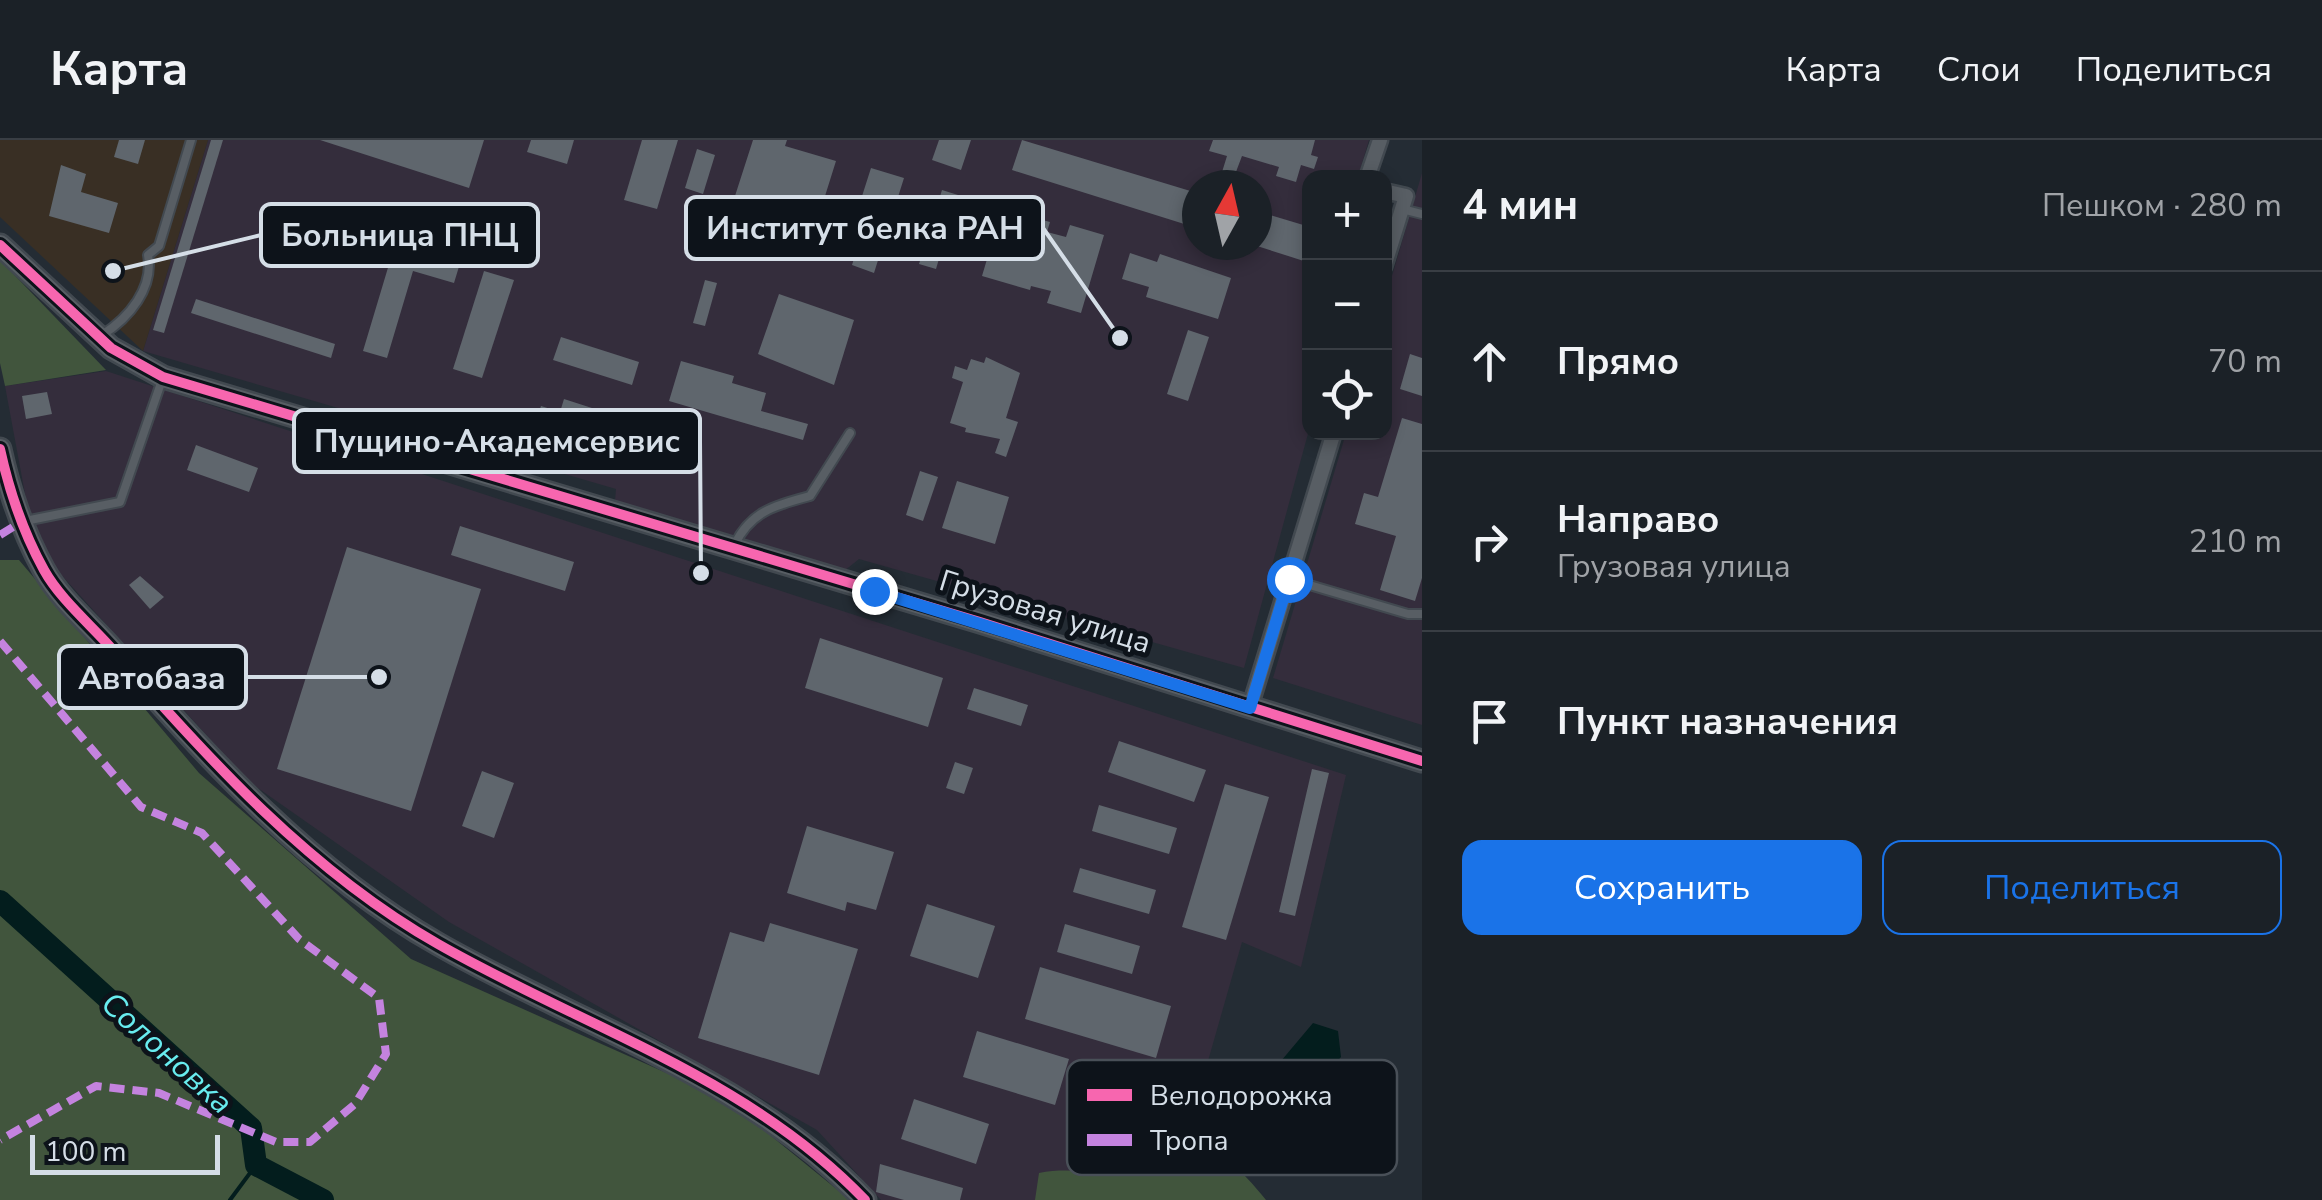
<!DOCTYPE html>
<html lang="ru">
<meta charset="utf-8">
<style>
body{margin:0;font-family:"Nunito Sans",sans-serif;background:#24292f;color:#f1f3f6}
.controls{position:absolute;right:30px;top:30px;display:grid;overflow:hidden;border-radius:20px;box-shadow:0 5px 15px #0003}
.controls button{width:90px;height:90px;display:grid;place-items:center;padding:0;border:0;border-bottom:2px solid #393e44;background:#1b2127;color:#f1f3f6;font:50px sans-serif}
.compass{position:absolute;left:1182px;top:30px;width:90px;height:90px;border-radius:50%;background:#1b2127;box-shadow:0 5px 15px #0003;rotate:8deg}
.scale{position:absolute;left:30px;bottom:25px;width:190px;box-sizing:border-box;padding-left:10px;border:5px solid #d5dee7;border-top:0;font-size:28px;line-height:35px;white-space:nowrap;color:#d5dee7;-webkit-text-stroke:8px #0d131a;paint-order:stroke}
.stop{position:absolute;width:30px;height:30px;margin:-22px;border:8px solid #1a73e8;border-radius:50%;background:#fff}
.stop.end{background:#1a73e8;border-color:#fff;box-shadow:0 2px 10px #0008}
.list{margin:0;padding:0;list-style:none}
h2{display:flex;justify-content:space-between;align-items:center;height:130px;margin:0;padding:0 40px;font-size:42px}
h2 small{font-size:32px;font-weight:400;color:#a0a3a7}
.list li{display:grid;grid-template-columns:65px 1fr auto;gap:30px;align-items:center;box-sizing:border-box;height:180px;padding:0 40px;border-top:2px solid #393e44}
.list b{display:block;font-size:38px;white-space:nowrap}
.list p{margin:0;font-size:32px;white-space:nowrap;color:#a0a3a7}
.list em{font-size:32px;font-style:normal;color:#a0a3a7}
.actions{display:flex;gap:20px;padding:30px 40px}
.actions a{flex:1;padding:22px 0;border:2px solid #1a73e8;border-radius:20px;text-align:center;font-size:35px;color:#1a73e8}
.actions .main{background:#1a73e8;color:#fff}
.icon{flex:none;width:55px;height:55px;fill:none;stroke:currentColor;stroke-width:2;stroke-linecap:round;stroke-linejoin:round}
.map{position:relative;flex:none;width:1422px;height:1060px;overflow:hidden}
header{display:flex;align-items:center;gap:60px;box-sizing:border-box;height:140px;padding:0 50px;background:#1b2127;border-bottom:2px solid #393e44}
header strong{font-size:48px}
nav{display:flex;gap:55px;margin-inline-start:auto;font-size:35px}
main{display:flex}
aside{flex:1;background:#1b2127}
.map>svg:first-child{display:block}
</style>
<header>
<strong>Карта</strong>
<nav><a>Карта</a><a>Слои</a><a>Поделиться</a></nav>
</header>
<main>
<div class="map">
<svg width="1422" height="1060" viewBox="0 0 1422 1060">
<rect width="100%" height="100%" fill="#242c34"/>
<!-- industrial -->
<g fill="#342d3c" fill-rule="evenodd">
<path d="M208 0H1369L1358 37 1310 38 1309 290 1244 528 859 419 844 431 615 362 616 349 143 211ZM1197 45H1257V105H1197Z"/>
<path d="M1422 33V585L1273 538 1346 293 1384 292 1385 160Z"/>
<path d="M106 231 1346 635 1301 827 1242 802 1198 956 1039 1060H881L817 990 449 782 248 641 56 429 28 370 5 246Z"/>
</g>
<!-- medical -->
<path fill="#392f24" d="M0 0H208L143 211 0 77Z"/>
<!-- green -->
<g fill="#41553d">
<path d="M0 120 106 230 5 246 0 223Z"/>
<path d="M0 420H19L199 633 411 819 727 960 850 1060H0Z"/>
<path d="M1191 970C1209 1004 1242 1029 1266 1060H1035L1039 1033C1081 1024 1124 1045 1158 1013 1172 1000 1175 980 1191 970Z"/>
</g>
<!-- water -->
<path fill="#031d1d" d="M1313 883 1338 891 1341 917 1262 1004 1219 943 1281 921Z"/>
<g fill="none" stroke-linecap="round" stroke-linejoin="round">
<!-- stream -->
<path stroke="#031d1d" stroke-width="4" d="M230 1060 256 1025"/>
<!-- river -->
<path stroke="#031d1d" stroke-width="22" d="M0 761 251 988 256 1025 323 1060"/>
</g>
<!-- building -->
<g fill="#5f666d">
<path d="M119 0H145L138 24 114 17Z"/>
<path d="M211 0H223L164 193 153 190Z"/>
<path d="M320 0H484L469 48Z"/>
<path d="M531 0H574L567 24 527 12Z"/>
<path d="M642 0H678L657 69 624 60Z"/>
<path d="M753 0H787L785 6 836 21 820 72H827L819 95 811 92 802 120 764 109 766 100 725 87Z"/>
<path d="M939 0H971L961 30 932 20Z"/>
<path d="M1022 0 1197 53V88L1012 30Z"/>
<path d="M1213 0H1315L1311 15 1318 17 1314 29 1301 25 1296 42 1276 36 1279 27 1242 16 1231 45H1218L1227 16 1209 11Z"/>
<path d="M697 9 715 15 703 54 685 48Z"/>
<path d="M61 25 86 34 81 52 118 63 109 93 49 76Z"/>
<path d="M871 28 904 38 874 133 852 125 859 103 848 100Z"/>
<path d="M942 50 958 55 936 129 919 124Z"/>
<path d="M1002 69 1050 82 1047 92 1066 97 1070 85 1104 95 1081 173 1047 163 1051 151 1031 146 1030 150 982 136Z"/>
<path d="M1257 71 1310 87V123L1257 106Z"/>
<path d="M396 101 461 120 454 143 413 131 387 218 363 211Z"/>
<path d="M1130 113 1157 122 1160 114 1231 138 1218 179 1146 157 1149 147 1122 139Z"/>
<path d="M484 131 514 140 482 238 453 229Z"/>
<path d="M705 140 717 143 705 186 693 183Z"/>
<path d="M779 154 854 180 834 245 758 214Z"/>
<path d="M196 159 335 204 331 218 191 173Z"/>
<path d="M1188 190 1209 197 1188 261 1167 254Z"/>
<path d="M561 197 639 222 632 245 553 220Z"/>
<path d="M1410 214 1422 218V256L1400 249Z"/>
<path d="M986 217 1020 233 1006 278 1018 282 1006 317 995 313 1000 299 965 292 966 288 950 283 963 242 952 238 955 226 967 230 971 219 984 223Z"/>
<path d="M681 221 734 236 732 243 766 253 761 271 808 284 803 300 669 261Z"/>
<path d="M47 252 52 274 26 279 22 256Z"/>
<path d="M564 259 623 278 613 308 603 305 594 334 525 312 541 266 560 272Z"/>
<path d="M1402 278 1422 284V438L1415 461 1380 450 1396 396 1355 384 1364 353 1378 357Z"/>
<path d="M196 305 258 328 249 352 187 330Z"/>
<path d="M920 331 938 337 923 381 906 375Z"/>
<path d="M957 341 1009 357 995 404 942 388Z"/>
<path d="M460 386 574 422 565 451 451 415Z"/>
<path d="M347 407 481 449 411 671 277 629Z"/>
<path d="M140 436 164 457 150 469 129 445Z"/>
<path d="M820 498 943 538 928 587 805 548Z"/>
<path d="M974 548 1028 565 1021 586 967 569Z"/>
<path d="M1119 601 1206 630 1194 662 1108 632Z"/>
<path d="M955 622 973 628 964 654 946 648Z"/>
<path d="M1312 629 1329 633 1295 776 1279 772Z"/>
<path d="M482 631 514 643 494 698 462 686Z"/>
<path d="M1225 644 1269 657 1226 800 1182 787Z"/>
<path d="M1099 665 1177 688 1169 714 1092 691Z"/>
<path d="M807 686 894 712 876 770 847 762 845 771 787 753Z"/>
<path d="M1080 728 1156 750 1149 774 1073 752Z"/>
<path d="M927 764 995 786 978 838 910 816Z"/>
<path d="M770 783 858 809 819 935 698 898 730 792 764 802Z"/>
<path d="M1065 784 1140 806 1132 834 1057 812Z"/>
<path d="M1040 827 1171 866 1156 918 1025 879Z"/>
<path d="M977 891 1069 919 1055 965 963 937Z"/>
<path d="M914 959 989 984 976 1024 901 999Z"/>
<path d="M880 1024 963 1048 960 1060H904L876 1052Z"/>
</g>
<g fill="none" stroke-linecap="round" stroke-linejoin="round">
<!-- lane casing -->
<g stroke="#424950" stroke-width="12">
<g id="lane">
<path d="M1402 69 1422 74"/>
<path d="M102 195C129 178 154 148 148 115L159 106 191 0"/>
<path d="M25 381 120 362 162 240"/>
<path d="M735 404C751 371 776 365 810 356L850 293"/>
<path d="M1289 439 1408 474H1422"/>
</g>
</g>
<!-- street casing -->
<g stroke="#424950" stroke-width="19">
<g id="street">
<path d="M1367 38 1380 0"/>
<path d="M1384 51 1406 56 1384 127"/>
<path d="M1250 567 1334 292"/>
</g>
</g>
<!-- secondary casing -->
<g stroke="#424950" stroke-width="25">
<g id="secondary">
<path d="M0 105 111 208 163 237 980 482 1422 621"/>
<path d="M0 309C9 350 23 392 44 430 60 459 91 485 113 510 208 619 311 732 438 804 583 887 748 937 865 1060"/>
</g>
</g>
<!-- lane -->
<use href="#lane" stroke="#585e64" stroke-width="8"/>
<!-- street -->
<use href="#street" stroke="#585e64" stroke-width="14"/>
<!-- secondary -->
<use href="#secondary" stroke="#585e64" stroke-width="20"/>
<!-- quiet -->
<g stroke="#c483df" stroke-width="8" stroke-dasharray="15 8" stroke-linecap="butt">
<path d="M0 395 21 382"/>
<path d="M0 501 141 667 202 693 299 799 379 858 386 914 355 964 310 1002H276L159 953 96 946 0 1000"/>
</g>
<!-- cycleway casing -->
<g stroke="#0d131a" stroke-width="16">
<g id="cycleway">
<path d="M0 105 111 208 163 237 980 482 1422 621"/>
<path d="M0 309C9 350 23 392 44 430 60 459 91 485 113 510 208 619 311 732 438 804 583 887 748 937 865 1060"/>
</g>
</g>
<!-- cycleway -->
<use href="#cycleway" stroke="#f766af" stroke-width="10"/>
</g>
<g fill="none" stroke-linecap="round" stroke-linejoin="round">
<!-- route -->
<path stroke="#1a73e8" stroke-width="12" d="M874 451 1250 568 1289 439"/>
</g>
<g text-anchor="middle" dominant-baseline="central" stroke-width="10" stroke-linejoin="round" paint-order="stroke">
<!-- street labels -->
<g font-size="30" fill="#d5dee7" stroke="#0d131a">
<text transform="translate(1045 472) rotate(17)">Грузовая улица</text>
</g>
<!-- water labels -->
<g font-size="32" font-style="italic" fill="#68ecef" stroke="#0d131a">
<text transform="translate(167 913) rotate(42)">Солоновка</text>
</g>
</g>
<!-- legend -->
<rect x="1067" y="920" width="330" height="115" rx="15" fill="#0d131a" stroke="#495058" stroke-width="2.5"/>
<rect x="1087" y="949" width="45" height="12" fill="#f766af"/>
<rect x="1087" y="994" width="45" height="12" fill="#c483df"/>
<g font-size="28" fill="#d5dee7">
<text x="1150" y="965">Велодорожка</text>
<text x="1150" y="1010">Тропа</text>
</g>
<!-- callouts -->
<path fill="none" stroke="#d5dee7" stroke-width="4" d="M1120 198L1043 88M113 131L261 95M701 433L700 301M379 537L246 537"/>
<g fill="#d5dee7" stroke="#0d131a" stroke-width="4">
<circle cx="1120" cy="198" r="10"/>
<circle cx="113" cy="131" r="10"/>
<circle cx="701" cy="433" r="10"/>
<circle cx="379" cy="537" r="10"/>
</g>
<g fill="#0d131a" stroke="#d5dee7" stroke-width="4">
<rect x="686" y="57" width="357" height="62" rx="10"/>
<rect x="261" y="64" width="277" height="62" rx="10"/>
<rect x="294" y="270" width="406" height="62" rx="10"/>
<rect x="59" y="506" width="187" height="62" rx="10"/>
</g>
<g font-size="32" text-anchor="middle" font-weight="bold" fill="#d5dee7">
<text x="865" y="99">Институт белка РАН</text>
<text x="400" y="106">Больница ПНЦ</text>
<text x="497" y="312">Пущино-Академсервис</text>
<text x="152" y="549">Автобаза</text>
</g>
</svg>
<div class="controls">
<button>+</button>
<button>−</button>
<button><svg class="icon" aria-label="locate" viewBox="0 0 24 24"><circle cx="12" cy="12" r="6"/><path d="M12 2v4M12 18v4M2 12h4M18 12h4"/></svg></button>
</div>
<svg class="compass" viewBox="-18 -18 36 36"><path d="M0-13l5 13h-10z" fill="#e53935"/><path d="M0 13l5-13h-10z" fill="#a0a3a7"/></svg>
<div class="scale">100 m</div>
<div class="stop" style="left:1289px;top:439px"></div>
<div class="stop end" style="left:874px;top:451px"></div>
</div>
<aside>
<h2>4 мин<small>Пешком · 280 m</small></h2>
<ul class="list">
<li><svg class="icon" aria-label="ahead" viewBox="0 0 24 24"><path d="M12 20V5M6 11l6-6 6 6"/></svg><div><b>Прямо</b></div><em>70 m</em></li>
<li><svg class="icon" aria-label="right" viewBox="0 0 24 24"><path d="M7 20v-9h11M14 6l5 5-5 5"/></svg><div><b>Направо</b><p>Грузовая улица</p></div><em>210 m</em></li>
<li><svg class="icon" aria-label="arrive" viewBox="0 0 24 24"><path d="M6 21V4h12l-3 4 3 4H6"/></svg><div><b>Пункт назначения</b></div></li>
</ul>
<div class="actions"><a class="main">Сохранить</a><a>Поделиться</a></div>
</aside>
</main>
